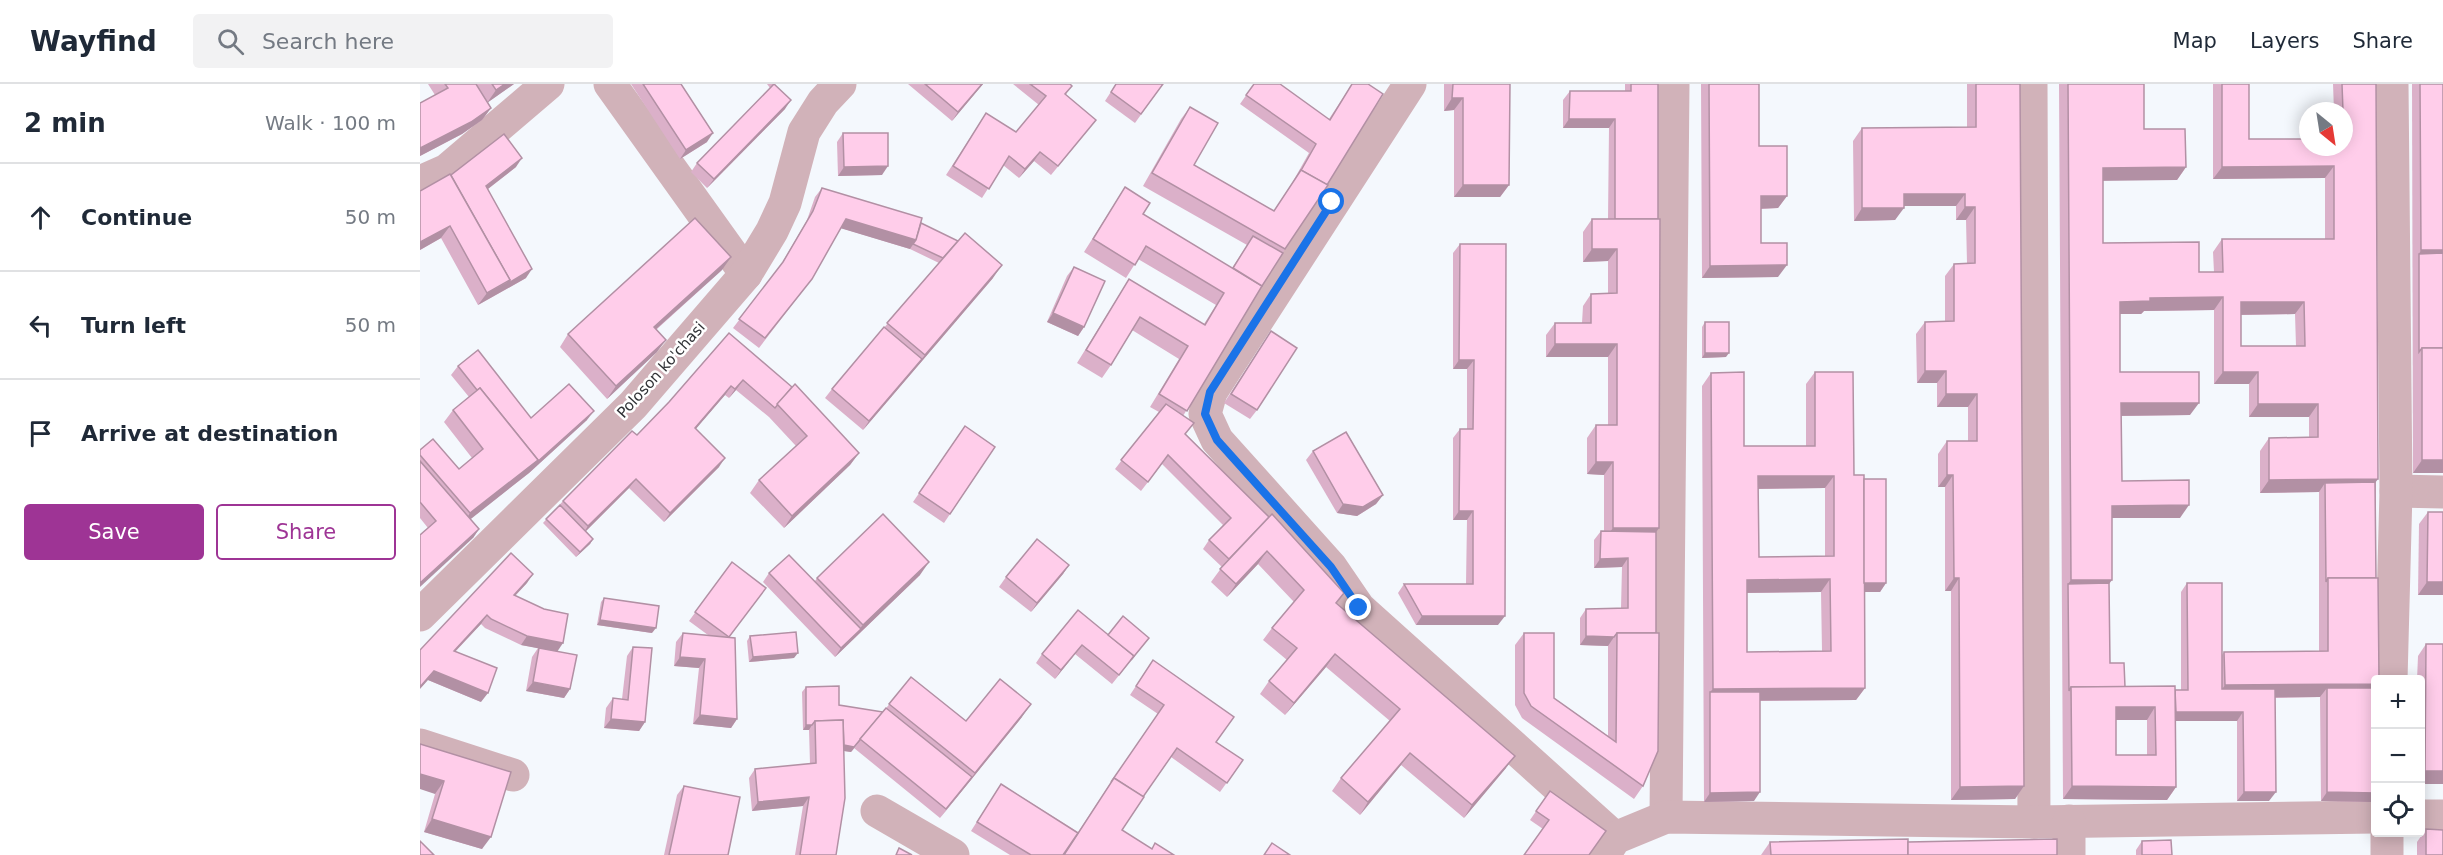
<!DOCTYPE html>
<meta charset="utf-8">
<style>
body{margin:0;font-family:"DejaVu Sans",sans-serif;background:#f2f2f3;color:#1f2937}
.controls{position:absolute;right:18px;bottom:18px;display:grid;overflow:hidden;border-radius:6px;box-shadow:0 3px 15px #0003}
.controls button{width:54px;height:54px;display:grid;place-items:center;padding:0;border:0;border-bottom:2px solid #e0e1e3;background:#fff;color:#1f2937;font:30px sans-serif}
.compass{position:absolute;left:1879px;top:18px;width:54px;height:54px;border-radius:50%;background:#fff;box-shadow:0 3px 15px #0003;rotate:150deg}
.stop{position:absolute;width:18px;height:18px;margin:-14px;border:4px solid #1a73e8;border-radius:50%;background:#fff}
.stop.end{background:#1a73e8;border-color:#fff;box-shadow:0 2px 6px #0008}
.list{margin:0;padding:0;list-style:none}
h2{display:flex;justify-content:space-between;align-items:center;height:78px;margin:0;padding:0 24px;font-size:26px}
h2 small{font-size:20px;font-weight:400;color:#747a83}
.list li{display:grid;grid-template-columns:39px 1fr auto;gap:18px;align-items:center;box-sizing:border-box;height:108px;padding:0 24px;border-top:2px solid #e0e1e3}
.list b{display:block;font-size:22px;white-space:nowrap}
.list em{font-size:20px;font-style:normal;color:#747a83}
.actions{display:flex;gap:12px;padding:18px 24px}
.actions a{flex:1;padding:14px 0;border:2px solid #9e3495;border-radius:6px;text-align:center;font-size:21px;color:#9e3495}
.actions .main{background:#9e3495;color:#fff}
.icon{flex:none;width:33px;height:33px;fill:none;stroke:currentColor;stroke-width:2;stroke-linecap:round;stroke-linejoin:round}
.map{position:relative;flex:none;width:2023px;height:771px;overflow:hidden}
header{display:flex;align-items:center;gap:36px;box-sizing:border-box;height:84px;padding:0 30px;background:#fff;border-bottom:2px solid #e0e1e3}
header strong{font-size:28px}
nav{display:flex;gap:33px;margin-inline-start:auto;font-size:21px}
.search{width:420px;height:54px;background:#f2f2f3;display:flex;align-items:center;gap:15px;box-sizing:border-box;padding:0 21px;border-radius:6px;color:#747a83;font-size:22px}
main{display:flex}
aside{flex:1;background:#fff}
.map>svg:first-child{display:block}
</style>
<header>
<strong>Wayfind</strong>
<div class="search"><svg class="icon" aria-label="search" viewBox="0 0 24 24"><circle cx="10" cy="10" r="6"/><path d="M15 15l6 6"/></svg>Search here</div>
<nav><a>Map</a><a>Layers</a><a>Share</a></nav>
</header>
<main>
<aside>
<h2>2 min<small>Walk · 100 m</small></h2>
<ul class="list">
<li><svg class="icon" aria-label="ahead" viewBox="0 0 24 24"><path d="M12 20V5M6 11l6-6 6 6"/></svg><div><b>Continue</b></div><em>50 m</em></li>
<li><svg class="icon" aria-label="left" viewBox="0 0 24 24"><path d="M17 20v-9H6M10 6l-5 5 5 5"/></svg><div><b>Turn left</b></div><em>50 m</em></li>
<li><svg class="icon" aria-label="arrive" viewBox="0 0 24 24"><path d="M6 21V4h12l-3 4 3 4H6"/></svg><div><b>Arrive at destination</b></div></li>
</ul>
<div class="actions"><a class="main">Save</a><a>Share</a></div>
</aside>
<div class="map">
<svg width="2023" height="771" viewBox="0 0 2023 771">
<rect width="100%" height="100%" fill="#f4f8fd"/>
<g fill="none" stroke-linecap="round" stroke-linejoin="round">
<!-- minor -->
<g stroke="#d1b2b9" stroke-width="33">
<path d="M190 0 326 190"/>
<path d="M990 0 791 308 785 330 797 356 911 483 939 524 1195 754"/>
<path d="M1611 0 1614 738"/>
<path d="M0 98 27 86 128 0"/>
<path d="M1976 407 2023 408"/>
<path d="M0 531 213 321 326 190 352 147 365 119 384 48 403 18 420 0"/>
<path d="M1971 596 1976 407 1972 0"/>
<path d="M0 661 93 691"/>
<path d="M457 727 533 771"/>
<path d="M2000 732H2023"/>
<path d="M1246 733 1253 0"/>
<path d="M1184 771 1195 754 1246 733 1614 738 1956 733"/>
<path d="M1649 771V737"/>
<path d="M1967 771V748"/>
</g>
</g>
<!-- wall -->
<g fill="#dbb0c9" fill-rule="evenodd">
<path d="M8 0H94L68 18 71 24 62 36 42 50 0 72V19L15 11Z"/>
<path d="M211 0H261L287 58 260 75Z"/>
<path d="M347 0H355L365 25 287 104 271 88 277 79 350 4Z"/>
<path d="M488 0H563L532 37Z"/>
<path d="M593 0H650L646 11 669 45 631 91 614 77 599 94 583 81 562 114 526 91 566 29 596 48 619 21Z"/>
<path d="M696 0H743L715 39 685 17Z"/>
<path d="M834 0 909 35 932 0 865 165 763 332 766 350 924 509 916 520 1086 684 1044 734 981 681 940 731 912 707 921 694 970 637 906 583 865 631 840 610 849 597 867 576 843 556 852 544 874 518 838 480 807 513 791 498 802 483 783 465 789 456 803 441 742 380 721 407 695 385 739 328 730 323 759 275 712 246 691 281 682 294 657 279 701 208 709 195 784 240 796 221 718 175 706 194 664 168 705 103 723 130 812 184 827 161 723 102 761 35 770 23 774 81 854 127 872 99 889 69 820 20Z"/>
<path d="M1024 0H1090L1089 101 1080 113H1034V26L1024 27Z"/>
<path d="M1205 0H1238L1236 448 1223 702 1214 715 1102 634 1095 621V561L1104 549 1134 614 1188 652V562L1160 561V534L1166 525 1201 524 1202 483 1174 484V456L1181 447H1184V391L1167 390V354L1176 341H1188V273H1126V251L1135 239H1162L1163 222 1171 210 1188 209V177L1163 178V148L1172 135H1188L1189 44H1143V16L1150 7H1205Z"/>
<path d="M1281 0H1339V62L1367 112 1358 124 1341 125V159L1358 193 1282 194Z"/>
<path d="M1547 0H1600L1604 702 1595 715 1531 716V507H1525V403H1518V370L1527 357H1548V323H1517V299H1497L1496 250 1505 238H1525V192L1534 180 1547 179 1546 136H1536V122H1484L1475 136 1434 137 1433 57 1442 44 1547 43Z"/>
<path d="M1639 0H1724V45L1766 83 1757 96H1683V159L1779 188H1794L1793 168 1802 155H1905V94L1793 95V0H1829V55L1924 63V27H1914L1913 0H1956V711L1951 718 1901 717 1900 613 1855 614 1849 717H1817V637H1756V703L1747 716 1643 715ZM1794 226V300H1829V333H1889V353L1849 354 1840 367V409L1899 408V567L1804 568 1802 571 1767 499 1761 508V606L1705 603 1690 579 1689 499 1692 434H1760L1702 397 1701 332 1770 331 1700 288V230H1721L1724 227ZM1875 230 1876 262H1821V231ZM1696 636H1727V671H1696Z"/>
<path d="M1992 0H2023V389H1993Z"/>
<path d="M423 49 462 91 418 92 417 58Z"/>
<path d="M96 83 68 105 106 194 58 221 21 154 0 166V107L31 91Z"/>
<path d="M402 104 501 139 573 194 443 346 405 314 412 305 519 179 490 165 421 144 385 204 339 264 313 244 359 184 387 136 395 113Z"/>
<path d="M1040 160H1086L1078 541H996L978 509 984 500H1046L1047 436H1033V354L1040 345H1047V285H1033V169Z"/>
<path d="M654 183 664 243 658 252 627 238 647 192Z"/>
<path d="M302 186 237 245V268L187 315 140 263 148 250Z"/>
<path d="M1285 238 1306 273 1282 274V243Z"/>
<path d="M309 249 439 369 430 381 364 444 330 409 339 396 376 362 349 333 316 306 309 314 305 311 276 344 299 383 244 438 209 404 166 447 173 455 170 460 156 473 123 439 143 417 217 351 249 318Z"/>
<path d="M845 256 837 326 830 335 804 319Z"/>
<path d="M38 282 111 334 167 336 109 389 50 435 59 445 53 454 8 444 0 434V366L39 385 52 374 24 338 33 326 49 313 31 291Z"/>
<path d="M1395 288 1434 391 1444 395 1466 499 1460 508H1444L1445 604 1436 616 1340 617 1334 717 1284 718 1282 302 1291 289 1324 362H1386V300ZM1405 404V472L1339 473 1338 405ZM1401 508 1402 567 1327 568V509Z"/>
<path d="M545 342 575 363 524 439 493 418Z"/>
<path d="M893 367 963 411 956 420 937 432 917 429 886 376Z"/>
<path d="M2008 428 2023 511H1998L1999 440Z"/>
<path d="M312 478 309 553 317 635 311 644 273 640 279 584 254 582 256 558 263 549 288 551 269 537Z"/>
<path d="M649 481 643 490 611 528 579 503 586 493Z"/>
<path d="M349 489 395 497 397 494 500 491 415 573 343 498Z"/>
<path d="M107 499 95 512 137 567 150 605 144 614 106 607 112 573 118 564 101 561 65 544 61 540 35 568 61 618 8 596 0 566Z"/>
<path d="M184 514 232 549 177 541 181 518Z"/>
<path d="M688 551 729 554 692 600 655 570 635 595 616 579 622 570Z"/>
<path d="M330 552 374 574 329 578 327 557Z"/>
<path d="M2006 560 2023 700H2001V596H1997L1998 572Z"/>
<path d="M213 563 225 638 219 647 184 644 186 624 193 614 202 615 207 572Z"/>
<path d="M733 576 796 658 823 676 800 708 751 673 723 713 702 746 731 765 754 771H590L551 747 581 700 658 748 685 707 738 630 710 611Z"/>
<path d="M491 593 546 637 602 633 520 734 434 664 438 660 431 668 424 667 416 771H375L383 722 332 727 329 694 335 685 390 680 389 646H383L382 608 386 603 419 621 463 628Z"/>
<path d="M0 660 91 688 62 765 4 748 15 710Z"/>
<path d="M264 702 308 771H244L257 711Z"/>
<path d="M1130 707 1186 747 1123 745 1110 736Z"/>
<path d="M2006 745 2023 771H1997V758Z"/>
<path d="M1722 757 1752 771H1716V766Z"/>
<path d="M1350 758H1488L1637 771H1341Z"/>
</g>
<!-- shaded-wall -->
<g fill="#b290a4">
<path d="M85 0H94L67 19 76 6Z"/>
<path d="M562 0H563L532 37 538 28Z"/>
<path d="M1032 14H1043L1034 26 1024 27Z"/>
<path d="M371 16 365 25 287 104 294 95Z"/>
<path d="M71 24 62 36 42 50 0 72V64Z"/>
<path d="M1149 35H1195L1189 44H1143Z"/>
<path d="M293 49 287 58 260 75 266 66Z"/>
<path d="M620 68 614 77 599 94 605 85Z"/>
<path d="M102 74 96 83 60 111 66 102Z"/>
<path d="M468 82 462 91 418 92 424 83Z"/>
<path d="M1914 82 1905 94 1793 95 1802 83Z"/>
<path d="M1766 83 1757 96 1674 97 1683 84Z"/>
<path d="M1043 101H1089L1080 113H1034Z"/>
<path d="M1484 110H1545L1536 122H1475Z"/>
<path d="M1341 112H1367L1358 124 1332 125Z"/>
<path d="M1545 123H1555L1546 136H1536Z"/>
<path d="M1442 124H1484L1475 136 1434 137Z"/>
<path d="M426 135 496 156 490 165 420 144Z"/>
<path d="M30 142 21 154 0 166V158Z"/>
<path d="M1172 165H1197L1188 177 1163 178Z"/>
<path d="M2001 166H2023V179L1999 170Z"/>
<path d="M311 173 302 186 225 255 234 243Z"/>
<path d="M582 181 573 194 443 346 449 337 505 271Z"/>
<path d="M1367 181 1358 193 1282 194 1290 182Z"/>
<path d="M112 185 106 194 58 221 67 209Z"/>
<path d="M1803 213 1794 226 1724 227 1721 230H1691L1700 218 1730 214Z"/>
<path d="M1821 218H1884L1875 230 1812 231Z"/>
<path d="M633 229 664 243 658 252 627 238Z"/>
<path d="M246 256 237 268 187 315 196 302Z"/>
<path d="M1135 260H1197L1188 273H1126Z"/>
<path d="M1285 269H1309L1306 273 1282 274Z"/>
<path d="M1039 276H1054L1047 285H1033Z"/>
<path d="M1505 287H1526L1517 299H1497Z"/>
<path d="M1803 288H1838L1829 300H1794Z"/>
<path d="M323 296 316 306 309 314 315 305Z"/>
<path d="M311 302 305 311 269 353 275 344Z"/>
<path d="M1526 310H1557L1548 323H1517Z"/>
<path d="M1701 319H1779L1770 331 1692 332Z"/>
<path d="M1838 320H1898L1889 333H1829Z"/>
<path d="M174 327 167 336 109 389 42 442 50 429Z"/>
<path d="M439 369 430 381 364 444 372 432Z"/>
<path d="M305 374 299 383 244 438 250 429Z"/>
<path d="M2002 376H2023V389H1993Z"/>
<path d="M1176 378H1193L1184 391 1167 390Z"/>
<path d="M1527 391H1533L1525 403H1518Z"/>
<path d="M1338 392H1414L1405 404 1329 405Z"/>
<path d="M216 395 209 404 162 451 168 442Z"/>
<path d="M1958 395 1949 407 1905 399 1899 408 1840 409 1849 396Z"/>
<path d="M963 411 956 420 937 432 917 429 923 420Z"/>
<path d="M1769 421 1760 434H1683L1692 422Z"/>
<path d="M1039 427H1053L1047 436H1033Z"/>
<path d="M1193 444H1239L1230 457 1184 456Z"/>
<path d="M59 445 53 454 0 503V499Z"/>
<path d="M173 455 170 460 156 473 160 468Z"/>
<path d="M847 467 838 480 807 513 816 500Z"/>
<path d="M1208 474 1202 483 1174 484 1180 475Z"/>
<path d="M509 478 500 491 415 573 421 564 443 541Z"/>
<path d="M649 481 643 490 611 528 617 519Z"/>
<path d="M113 490 107 499 87 520 94 511Z"/>
<path d="M1534 494H1539L1531 507H1525Z"/>
<path d="M1410 495 1401 508 1318 509 1327 496Z"/>
<path d="M1651 496H1692L1683 508 1648 500Z"/>
<path d="M2007 498H2023V511H1998Z"/>
<path d="M1442 499H1466L1460 508H1435Z"/>
<path d="M67 531 61 540 27 576 34 567Z"/>
<path d="M1002 532H1085L1078 541H996Z"/>
<path d="M180 536 236 544 232 549 177 541Z"/>
<path d="M107 552 143 559 137 568 101 561Z"/>
<path d="M1166 552 1194 553 1188 562 1160 561Z"/>
<path d="M662 561 655 570 635 595 641 586Z"/>
<path d="M378 569 374 574 329 578 333 573Z"/>
<path d="M915 570 906 583 865 631 874 619Z"/>
<path d="M260 573 285 575 279 584 254 582Z"/>
<path d="M14 587 68 609 61 618 8 596 0 605V603Z"/>
<path d="M113 598 150 605 144 614 106 607Z"/>
<path d="M1956 600V605L1907 604 1900 613 1796 614 1805 601Z"/>
<path d="M1445 604 1436 616 1290 617V608L1293 605Z"/>
<path d="M611 620 602 633 520 734 555 689Z"/>
<path d="M1696 623H1735L1727 636H1687Z"/>
<path d="M463 628 431 668 417 666Z"/>
<path d="M1753 628H1823L1817 637H1746Z"/>
<path d="M280 631 317 635 311 644 273 640Z"/>
<path d="M191 635 225 638 219 647 184 644Z"/>
<path d="M386 641H392L389 646H383Z"/>
<path d="M990 669 981 681 940 731 948 718Z"/>
<path d="M1095 672 1086 684 1044 734 1052 721Z"/>
<path d="M2005 687H2023V700H2001V694Z"/>
<path d="M0 690 24 697 15 710 0 705Z"/>
<path d="M1604 702 1595 715 1531 716 1540 703Z"/>
<path d="M1652 702 1756 703 1747 716 1643 715Z"/>
<path d="M1340 708 1334 717 1284 718 1290 709Z"/>
<path d="M1824 708H1856L1849 717H1817Z"/>
<path d="M1907 708 1956 709V711L1951 718 1901 717Z"/>
<path d="M389 713 383 722 332 727 338 718Z"/>
<path d="M12 735 71 753 62 765 4 748Z"/>
</g>
<!-- building -->
<g fill="#ffcdea" stroke="#b290a4" stroke-width="1.5" fill-rule="evenodd">
<path d="M25 0H56L71 24 51 38 0 64V19L28 4Z"/>
<path d="M72 0H85L76 6Z"/>
<path d="M223 0H261L293 49 266 66Z"/>
<path d="M354 0 371 16 294 95 277 79Z"/>
<path d="M505 0H562L538 28Z"/>
<path d="M610 0H650L652 2 645 10 676 36 638 82 620 68 605 85 589 72 569 105 533 82 566 29 596 48 626 12Z"/>
<path d="M696 0H743L721 30 691 8Z"/>
<path d="M834 0H860L910 36 932 0H948L963 10 907 101 881 86 879 90 896 60 826 11Z"/>
<path d="M1033 0H1090L1089 101H1043V14H1032Z"/>
<path d="M1211 0H1238V135H1195V35H1149L1150 7H1211Z"/>
<path d="M1289 0H1339V62H1367V112H1341V159H1367V181L1290 182Z"/>
<path d="M1556 0H1600L1604 702 1540 703 1539 494H1534L1533 391H1527V357H1557V310H1526V287H1505V238L1534 237V180L1555 179V123H1545V110H1484V124H1442V44L1556 43Z"/>
<path d="M1648 0H1724V45H1765L1766 83 1683 84V159L1779 158V188H1803L1802 155H1914V82L1802 83V0H1829V55H1888V63H1924V27H1923L1922 0H1956L1958 395 1849 396V354L1898 353V320H1838V288H1803V213L1730 214V217L1700 218V288H1779V319H1701L1702 397 1769 396V421L1692 422V496H1651ZM1821 218H1884L1885 262H1821Z"/>
<path d="M2000 0H2023V166H2001Z"/>
<path d="M770 23 798 39 774 81 854 127 881 86 908 101 865 165 732 89Z"/>
<path d="M423 49H468V82L424 83Z"/>
<path d="M84 50 102 74 66 102 112 185 87 200 90 196 31 91Z"/>
<path d="M30 90 90 196 67 209 30 142 0 158V107Z"/>
<path d="M705 103 730 119 723 130 842 202 767 327 739 310 768 262 720 233 691 281 666 266 709 195 785 241 804 209 726 162 715 181 673 155Z"/>
<path d="M402 104 502 134 496 156 426 135 392 195 345 254 319 235 363 178 393 127Z"/>
<path d="M275 134 311 173 234 243 246 256 196 302 148 250Z"/>
<path d="M1172 135H1240L1239 444H1193V378H1176V341H1197V260H1135V239H1171V210L1197 209V165H1172Z"/>
<path d="M501 139 538 157 523 174 493 160 496 156Z"/>
<path d="M545 149 582 181 505 271 467 239Z"/>
<path d="M833 152 863 169 842 202 813 184Z"/>
<path d="M1040 160H1086L1085 532H1002L984 500H1053V427H1039L1040 345H1053L1054 276H1039Z"/>
<path d="M2023 169V264H2002L1999 268V170Z"/>
<path d="M654 183 685 197 664 243 633 229Z"/>
<rect x="1285" y="238" width="24" height="31"/>
<path d="M464 243 502 275 449 337 412 305Z"/>
<path d="M851 247 877 264 837 326 811 310Z"/>
<path d="M309 249 372 303 355 324 323 296 315 305 311 302 275 344 305 374 250 429 216 395 168 442 143 417 212 347 217 351 249 318Z"/>
<rect x="2002" y="264" width="21" height="112"/>
<path d="M58 266 111 334 149 300 174 327 115 380 118 376 60 304 57 306 38 282Z"/>
<path d="M1324 288V362H1395V288H1433L1434 391H1444L1445 604 1293 605 1291 289ZM1338 392H1414V472L1339 473ZM1410 495 1411 567 1327 568V496Z"/>
<path d="M375 300 439 369 372 432 339 396 387 352 357 320Z"/>
<path d="M60 304 118 376 50 429 0 371V366L13 355 39 385 63 365 33 326Z"/>
<path d="M746 320 774 339 765 350 849 433 809 475 789 456 811 434 748 371 728 398 701 376Z"/>
<path d="M545 342 575 363 530 430 499 409Z"/>
<path d="M926 348 963 411 943 423 923 420 893 367Z"/>
<path d="M0 377 59 445 0 499V451L16 437 0 418Z"/>
<rect x="1444" y="395" width="22" height="104"/>
<path d="M1955 398 1956 494H1908L1906 498 1905 399Z"/>
<path d="M140 421 173 455 160 468 126 435Z"/>
<path d="M2008 428H2023V498H2007Z"/>
<path d="M463 430 509 478 443 541 397 494Z"/>
<path d="M852 430 924 509 916 519 1095 672 1052 721 990 669 948 718 921 694 980 625 915 570 874 619 849 597 877 564 852 544 884 506 847 467 816 500 800 485Z"/>
<path d="M1181 447 1236 448V549H1197L1194 553 1166 552V525L1208 524V474L1180 475Z"/>
<path d="M617 455 649 481 617 519 586 493Z"/>
<path d="M91 469 113 490 94 511 124 525 148 530 143 559 107 552 71 535 67 531 34 567 77 584 68 609 14 587 0 603V566Z"/>
<path d="M369 471 441 545 421 564 349 489Z"/>
<path d="M312 478 346 504 309 553 275 528Z"/>
<path d="M1908 494H1958L1959 596H1956V600L1805 601 1804 568 1908 567Z"/>
<path d="M1689 499 1690 579H1704L1705 603H1651L1649 607 1648 500Z"/>
<path d="M1767 499H1802V605H1855L1856 708H1824L1823 628H1756L1755 606H1768Z"/>
<path d="M184 514 239 522 236 544 180 536Z"/>
<path d="M658 526 714 572 699 591 662 561 641 586 622 570Z"/>
<path d="M703 532 729 554 711 576 714 572 688 551Z"/>
<path d="M376 548 378 569 333 573 330 552Z"/>
<path d="M263 549 315 554 317 635 280 631 285 575 260 573Z"/>
<path d="M1104 549H1134V614L1196 658 1197 549H1239L1238 667 1223 702 1111 622 1104 609Z"/>
<path d="M2006 560H2023V687H2005Z"/>
<path d="M213 563 232 564 225 638 191 635 193 614 208 616Z"/>
<path d="M119 564 157 571 150 605 113 598Z"/>
<path d="M733 576 814 633 796 658 823 676 807 699 757 664 723 713 694 694 691 698 744 621 716 602Z"/>
<path d="M491 593 546 637 580 595 611 620 555 689 469 620Z"/>
<path d="M419 602V621L463 628 434 663 424 661 423 636 395 637 392 641H386V603Z"/>
<path d="M1755 602 1756 703 1652 702 1651 603ZM1696 623H1735L1736 671H1696Z"/>
<path d="M1907 604H1956V709L1907 708Z"/>
<path d="M1290 608H1340V708L1290 709Z"/>
<path d="M466 624 552 693 526 725 440 655Z"/>
<path d="M423 636 425 714 416 771H380L389 713 338 718 335 685 396 679 395 637Z"/>
<path d="M0 660 91 688 71 753 12 735 24 697 0 690Z"/>
<path d="M694 694 724 713 702 746 732 765 735 759 754 771H644Z"/>
<path d="M581 700 658 749 643 771H611L557 738Z"/>
<path d="M264 702 320 713 308 771H249Z"/>
<path d="M1130 707 1186 747 1169 771H1104L1129 736 1116 727Z"/>
<path d="M2006 745 2023 746V771H2006Z"/>
<path d="M1488 755V771H1351L1350 758Z"/>
<path d="M1637 755V771H1488V758Z"/>
<path d="M1751 756 1752 771H1722V757Z"/>
<path d="M0 757 14 771H0Z"/>
<path d="M852 759 870 771H844Z"/>
<path d="M479 764 492 771H476Z"/>
</g>
<g fill="none" stroke-linecap="round" stroke-linejoin="round">
<!-- route -->
<path stroke="#1a73e8" stroke-width="8" d="M912 118 790 308 785 330 797 356 911 483 939 524"/>
</g>
<g text-anchor="middle" dominant-baseline="central" stroke-width="5" stroke-linejoin="round" paint-order="stroke">
<!-- street labels -->
<g font-size="15" fill="#303236" stroke="#fff">
<text transform="translate(241 286) rotate(-48)">Poloson ko'chasi</text>
</g>
</g>
</svg>
<div class="controls">
<button>+</button>
<button>−</button>
<button><svg class="icon" aria-label="locate" viewBox="0 0 24 24"><circle cx="12" cy="12" r="6"/><path d="M12 2v4M12 18v4M2 12h4M18 12h4"/></svg></button>
</div>
<svg class="compass" viewBox="-18 -18 36 36"><path d="M0-13l5 13h-10z" fill="#e53935"/><path d="M0 13l5-13h-10z" fill="#747a83"/></svg>
<div class="stop" style="left:912px;top:118px"></div>
<div class="stop end" style="left:939px;top:524px"></div>
</div>
</main>
